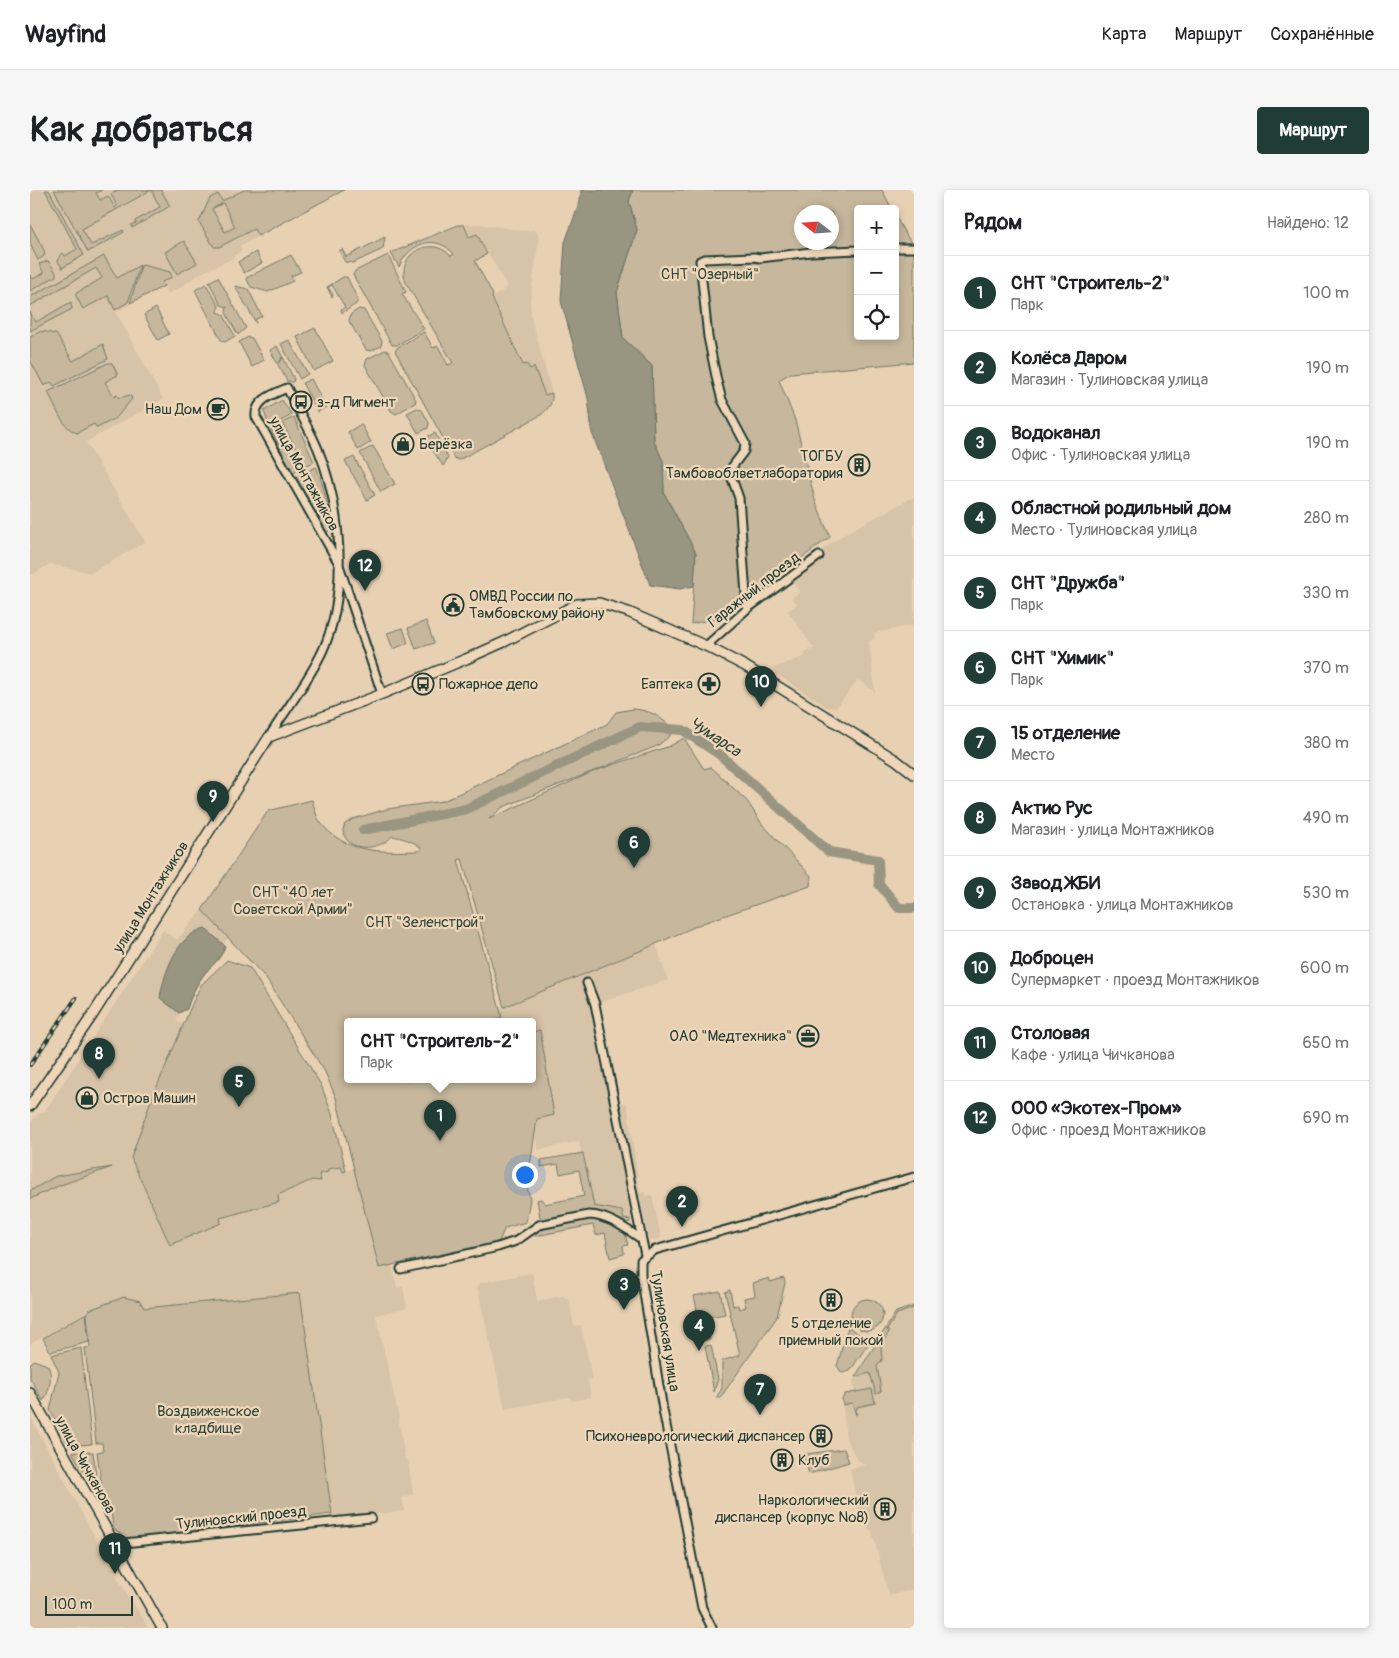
<!DOCTYPE html>
<html lang="ru">
<meta charset="utf-8">
<style>
body{margin:0;font-family:Pangolin,sans-serif;background:#f6f6f6;color:#202124}
.controls{position:absolute;right:15px;top:15px;display:grid;overflow:hidden;border-radius:5px;box-shadow:0 2px 8px #0003}
.controls button{width:45px;height:45px;display:grid;place-items:center;padding:0;border:0;border-bottom:1px solid #e0e0e0;background:#fff;color:#202124;font:25px sans-serif}
.compass{position:absolute;left:764px;top:15px;width:45px;height:45px;border-radius:50%;background:#fff;box-shadow:0 2px 8px #0003;rotate:287deg}
.scale{position:absolute;left:15px;bottom:12px;width:88px;box-sizing:border-box;padding-left:5px;border:2px solid #1f3d34;border-top:0;font-size:14px;line-height:18px;white-space:nowrap;color:#1f3d34;-webkit-text-stroke:4px #f0d6b8;paint-order:stroke}
.you{position:absolute;left:494px;top:984px;width:18px;height:18px;margin:-12px;border:4px solid #fff;border-radius:50%;background:#1a73e8;box-shadow:0 0 0 8px #1a73e833}
.badge{display:grid;place-items:center;width:32px;height:32px;border-radius:50%;background:#1f3d34;color:#fff;font-size:16px;font-weight:700}
.pin{position:absolute;translate:-50% -41px;filter:drop-shadow(0 1px 2px #0008)}
.pin::after{content:'';position:absolute;top:26px;width:18px;height:15px;background:inherit;clip-path:polygon(0 0,100% 0,50% 100%)}
.popup{position:absolute;left:314px;top:828px;width:192px;height:65px;box-sizing:border-box;display:grid;place-content:center;border-radius:5px;background:#fff;filter:drop-shadow(0 1px 4px #0005);font-size:16px;white-space:nowrap;color:#757577}
.popup b{font-size:19px;color:#202124}
.popup::after{content:'';position:absolute;left:50%;top:100%;margin-left:-10px;border:10px solid transparent;border-top-color:#fff}
.list{margin:0;padding:0;list-style:none}
h2{display:flex;justify-content:space-between;align-items:center;height:65px;margin:0;padding:0 20px;font-size:21px}
h2 small{font-size:16px;font-weight:400;color:#757577}
.list li{display:grid;grid-template-columns:32px 1fr auto;gap:15px;align-items:center;box-sizing:border-box;height:75px;padding:0 20px;border-top:1px solid #e0e0e0}
.list b{display:block;font-size:19px;white-space:nowrap}
.list p{margin:0;font-size:16px;white-space:nowrap;color:#757577}
.list em{font-size:16px;font-style:normal;color:#757577}
.icon{flex:none;width:28px;height:28px;fill:none;stroke:currentColor;stroke-width:2;stroke-linecap:round;stroke-linejoin:round}
.map{position:relative;flex:none;width:884px;height:1438px;overflow:hidden;border-radius:5px}
header{display:flex;align-items:center;gap:30px;box-sizing:border-box;height:70px;padding:0 25px;background:#fff;border-bottom:1px solid #e0e0e0}
header strong{font-size:24px}
nav{display:flex;gap:28px;margin-inline-start:auto;font-size:18px}
.intro{display:flex;align-items:center;justify-content:space-between;box-sizing:border-box;height:120px;padding:0 30px}
h1{margin:0;font-size:35px}
.button{padding:12px 22px;border-radius:5px;background:#1f3d34;color:#fff;font-size:18px;font-weight:700}
main{display:flex;gap:30px;padding:0 30px}
aside{flex:1;background:#fff;border-radius:5px;box-shadow:0 2px 8px #0003}
.map>svg:first-child{display:block}
</style>
<header>
<strong>Wayfind</strong>
<nav><a>Карта</a><a>Маршрут</a><a>Сохранённые</a></nav>
</header>
<div class="intro"><h1>Как добраться</h1><a class="button">Маршрут</a></div>
<main>
<div class="map">
<svg width="884" height="1438" viewBox="0 0 884 1438">
<rect width="100%" height="100%" fill="#e8d0b3"/>
<filter id="ink" filterUnits="userSpaceOnUse"><feTurbulence type="fractalNoise" baseFrequency=".02" numOctaves="2"/><feDisplacementMap in="SourceGraphic" scale="10" xChannelSelector="R" yChannelSelector="G"/><feConvolveMatrix kernelMatrix="1 2 1 2 8 2 1 2 1" color-interpolation-filters="sRGB"/></filter>
<g filter="url(#ink)">
<!-- built -->
<g fill="#d7c3a8">
<path d="M0 0H314L210 56 212 61 203 66 204 68 173 82 149 98 138 104 134 97 86 122 133 209 56 252 115 352 61 383 20 374 0 386Z"/>
<path d="M450 34 494 41 505 40 509 47 500 111 501 127 522 203 515 205 497 174 493 176 462 108 478 97 447 44 439 47 434 35Z"/>
<path d="M884 307V435L844 443 845 449 839 451 845 502 828 490 806 518 797 517 745 483 743 478 776 466 775 462 784 459 758 421 767 414 762 408 770 402 763 393 785 376 779 369 816 343Z"/>
<path d="M172 720 198 747 146 830 153 835 120 913 101 968 140 1055 191 1033 190 1028 249 1012 247 1005 282 990 290 991 289 984 297 980 311 977 313 982 324 979 349 1077 362 1075 367 1098 373 1097 377 1118 346 1125 368 1224 375 1270H378L383 1305 372 1307 374 1321 302 1329 270 1103 113 1118 59 1120 0 1154V933L7 925 14 922 133 740 147 750Z"/>
<path d="M626 754 638 790 568 813 590 914 597 913 610 1003 615 1002 616 1006 622 1005 631 1048 619 1051 614 1026 594 1030 592 1021 564 1017 554 964H551L549 951 508 960 504 941 507 929 523 925 509 840 503 842 502 832 461 831 472 827 469 819Z"/>
<path d="M502 1083 507 1111 533 1106 539 1110 544 1136 551 1135 562 1189 558 1190 561 1207 543 1211 539 1207 475 1219 447 1096 450 1093Z"/>
<path d="M884 1116V1399L859 1406 842 1341 832 1334 820 1279 835 1275 826 1268 816 1249 812 1209 815 1204 825 1201 823 1191 866 1122Z"/>
<path d="M0 1226 79 1374 118 1437 0 1438Z"/>
</g>
<!-- green -->
<g fill="#c6b79d" stroke="#727a68" fill-rule="evenodd">
<path d="M15 0H19L54 65 32 78 28 71 30 65 33 63 35 66 47 59Z"/>
<path d="M24 0H72L66 3 70 10 78 6 85 18 87 16 81 4 88 0H131L140 16 102 38 101 35 106 33 105 31 130 17 121 0 52 39 61 55 93 40 94 42 58 62Z"/>
<path d="M214 0H314L228 46 224 39 189 57H184L169 32 180 8 188 4 192 11ZM193 13 205 37 195 42 182 19Z"/>
<path d="M603 0H852L862 19H828V146H865V26L884 58V172L761 183 749 190 765 230 785 310 800 347 692 427 661 434 666 363 634 303 633 271 624 251 622 176 593 148 587 102 607 40 599 11ZM772 22H802V52H772Z"/>
<path d="M0 34 15 62 14 66 8 70 0 54Z"/>
<path d="M428 35H434L439 47 447 44 457 64 445 71 463 105 462 108 493 175 497 174 500 179 504 177 515 205 522 203C523 213 519 218 511 225L429 270 424 268 365 161 368 157 394 142 403 158 408 156 418 175 423 173 376 93C365 64 401 44 421 66L424 64C406 43 379 53 369 77L361 63Z"/>
<path d="M355 47 353 59 323 73 315 72 309 61 312 59 316 67Z"/>
<path d="M154 51 167 73 147 84 135 62Z"/>
<path d="M226 62 232 73 214 83 208 72Z"/>
<path d="M261 65 271 82 261 86 263 91 238 102 221 97 216 88Z"/>
<path d="M358 65 376 102 372 104 394 139 367 155H362L323 85 325 81Z"/>
<path d="M74 66 87 88 110 75 98 112 85 120 78 106 53 119 45 104 72 88 66 78 0 116V107Z"/>
<path d="M18 71 26 82V86L0 101V85L3 89 14 83 9 74Z"/>
<path d="M113 75 140 82 142 87 132 92 134 96 100 113 111 76Z"/>
<path d="M188 87 216 138 208 145 196 123 197 117 191 115 179 92Z"/>
<path d="M313 87H317L328 110 326 114 312 123 311 120 315 117 302 95 298 97 303 105 302 107 297 97Z"/>
<path d="M176 94 189 116 188 122 193 124 205 146 195 152 191 150 165 100Z"/>
<path d="M205 96 218 99 232 126 225 130 226 133Z"/>
<path d="M41 112 42 119 0 141V122L6 132Z"/>
<path d="M126 118 139 144 128 150 114 125Z"/>
<path d="M329 119 334 120 352 151 351 156 341 161 336 160 319 131 321 124Z"/>
<path d="M285 138 303 171 284 181 267 147Z"/>
<path d="M11 141 26 144 43 171 73 154 78 169 24 196 21 192 14 196 0 170V147Z"/>
<path d="M218 147 222 148 234 170 222 177 209 152Z"/>
<path d="M259 150 278 184 270 189 251 154Z"/>
<path d="M247 156 252 166 250 173 253 167 264 189 263 192 257 191 240 160Z"/>
<path d="M355 160 359 162 386 210 385 213 366 224 361 221 335 175 337 169Z"/>
<path d="M78 173H82L88 185 75 192 84 207 87 205 89 208 100 205 102 209 86 228 67 238 64 234 47 243C32 238 25 216 18 202Z"/>
<path d="M281 189 296 217 288 222 272 193Z"/>
<path d="M252 210 262 225 239 237 234 221Z"/>
<path d="M387 218 392 220 399 233 398 238 388 243 377 223Z"/>
<path d="M264 227 284 272 275 276 252 233Z"/>
<path d="M331 234 341 252 328 260 318 242Z"/>
<path d="M248 236 271 279 263 283 241 240Z"/>
<path d="M405 243 418 268 413 276 395 248Z"/>
<path d="M343 256 365 294 351 302 330 263Z"/>
<path d="M324 267 345 305 337 310 315 271Z"/>
<path d="M286 277C295 297 298 318 301 339L297 343 266 287Z"/>
<path d="M396 431 404 453 386 459 378 438Z"/>
<path d="M373 438 378 453 363 459 357 443Z"/>
<path d="M603 519C620 520 629 526 641 537L640 546 627 556 473 617 459 629 567 580 640 556 654 548 674 579 681 577 717 611 732 634 781 686 780 696 673 733 610 761 474 817 432 669 428 670 472 827 459 832H318V890H502L503 842 510 840 524 925 507 929 497 996 500 1009 496 1032 475 1038 469 1051 466 1052 349 1078 306 908 295 882 235 787 172 720 238 621 282 610C284 616 286 626 290 632 315 664 351 662 388 661L392 659C387 652 370 647 362 646 350 661 315 663 313 640L315 634 323 629 357 619 413 611 577 534 586 522Z"/>
<path d="M197 770 220 778 291 895 302 924 316 981 313 982 311 977 298 979V982L289 984 291 991 282 990 248 1005 249 1012 190 1028 191 1033 140 1055 101 968 120 913 163 812 171 795Z"/>
<path d="M553 963 564 1016 592 1021 594 1030 600 1029V1032L595 1033 565 1021 516 1031 510 1027 507 1010 511 1009 515 1014 554 1006 549 980 530 984 528 974 511 977V970Z"/>
<path d="M82 977 28 996 0 1009V1001L26 986Z"/>
<path d="M566 1028 594 1039 598 1055 593 1056 594 1064 580 1068 575 1043 566 1045 563 1035 505 1046 504 1041Z"/>
<path d="M739 1088 740 1092 754 1088 755 1093 747 1127 690 1208H686L692 1198V1171L710 1165 695 1102 700 1100 703 1116 708 1115 709 1119 716 1117 714 1108 725 1106 723 1093Z"/>
<path d="M690 1101 695 1124 676 1128 680 1149 674 1151 664 1106Z"/>
<path d="M270 1103 302 1324 97 1349 83 1338 81 1321V1324L74 1314 67 1262 73 1261 72 1253H66L55 1158 60 1157 57 1125 59 1120 94 1107 110 1111 114 1118Z"/>
<circle cx="837" cy="1125" r="16"/>
<path d="M884 1116V1118L867 1124 857 1140 859 1142 851 1155 852 1170 847 1176 851 1201 846 1204 840 1183 825 1187 866 1122Z"/>
<path d="M56 1123 59 1152 20 1162 13 1148Z"/>
<path d="M818 1137 840 1151 820 1181 812 1183 807 1176Z"/>
<path d="M681 1155 688 1189 684 1202 675 1156Z"/>
<path d="M51 1158 62 1254 39 1256 20 1220 29 1182 21 1165Z"/>
<path d="M4 1170 17 1175C24 1183 19 1204 13 1211L0 1188V1174Z"/>
<path d="M842 1199 845 1213 827 1217 826 1225 822 1213 813 1215 812 1209 815 1204Z"/>
<path d="M814 1259 819 1272 779 1284 774 1268 776 1264Z"/>
<path d="M42 1262H63L69 1308Z"/>
</g>
<!-- water -->
<g fill="#989580" stroke="#687262">
<path d="M551 0H603L599 11 607 40 587 102 593 148 622 176 624 251 633 271 634 303 666 363 664 396 650 399 620 395 562 243 558 208 531 111 535 52 549 14Z"/>
<path d="M175 738 195 756C192 768 184 773 176 782 167 793 161 806 157 819L149 823 130 808C134 782 147 745 175 738Z"/>
</g>
<g fill="none" stroke-linecap="round" stroke-linejoin="round">
<!-- river -->
<path stroke="#989580" stroke-width="10" d="M333 640 436 619 610 537 653 540 689 564 799 662 848 670 849 694 869 718H884"/>
<!-- street casing -->
<g stroke="#1f3d34" stroke-width="11">
<g id="street">
<path d="M865 58H884"/>
<path d="M717 419 709 308 701 286 702 277 714 261 715 253 692 210 687 191 678 147 670 71 674 69 724 67 730 68 781 62 828 60"/>
<path d="M676 456 717 419 789 366"/>
<path d="M239 547C256 519 280 489 293 460 319 402 311 316 288 259 279 238 267 218 257 198 244 204 224 210 226 227L308 372 352 504"/>
<path d="M557 793 565 814 615 1065"/>
<path d="M371 1079 468 1057 486 1051 509 1035 559 1025C577 1025 597 1039 611 1049"/>
<path d="M84 1354 341 1328"/>
<path d="M682 1438 672 1418 633 1220 611 1085V1070L625 1060 884 987"/>
</g>
</g>
<!-- secondary casing -->
<g stroke="#1f3d34" stroke-width="12">
<g id="secondary">
<path d="M0 916 62 826 239 547 352 504 436 469 474 452 547 414 569 413 598 422 676 456 715 476 866 570 884 584"/>
<path d="M0 1203 132 1438"/>
</g>
</g>
<!-- street -->
<use href="#street" stroke="#f0d6b8" stroke-width="7"/>
<!-- secondary -->
<use href="#secondary" stroke="#f0d6b8" stroke-width="9"/>
<!-- rail casing -->
<g stroke="#1f3d34" stroke-width="4">
<path id="rail" d="M0 875 46 808"/>
</g>
<!-- rail -->
<use href="#rail" stroke="#f0d6b8" stroke-width="2" stroke-dasharray="5.5" stroke-linecap="butt"/>
</g>
</g>
<!-- icons -->
<defs>
<g id="bus-ring" transform="scale(1.125)"><circle r="9.5" fill="#f0d6b8" stroke="#1f3d34" stroke-width="1.5"/><path d="M-5-6H5V4H4V6H2V4H-2V6H-4V4H-5ZM-3.5-4V0h7V-4ZM-3.5 1.2v1.5H-2V1.2ZM2 1.2v1.5H3.5V1.2Z" fill="#1f3d34"/></g>
<g id="cafe-ring" transform="scale(1.125)"><circle r="9.5" fill="#f0d6b8" stroke="#1f3d34" stroke-width="1.5"/><path d="M-5.5-4.5H6V0H3Q3 3.5 0 3.5H-2.5Q-5.5 3.5-5.5 0ZM3-3.2v2h1.7v-2ZM-6 4.5H4V6H-6Z" fill="#1f3d34"/></g>
<g id="shop-ring" transform="scale(1.125)"><circle r="9.5" fill="#f0d6b8" stroke="#1f3d34" stroke-width="1.5"/><path d="M-5-2.5h2.3a2.7 3.5 0 0 1 5.4 0H5L5.5 6h-11ZM-1.5-2.5h3a1.5 2.3 0 0 0-3 0Z" fill="#1f3d34"/></g>
<g id="building-ring" transform="scale(1.125)"><circle r="9.5" fill="#f0d6b8" stroke="#1f3d34" stroke-width="1.5"/><path d="M-4-6H4V6H1V3H-1V6H-4ZM-2.5-4.3h1.7v1.8h-1.7ZM.8-4.3h1.7v1.8H.8ZM-2.5-1h1.7V.8h-1.7ZM.8-1h1.7V.8H.8Z" fill="#1f3d34"/></g>
<g id="civic-ring" transform="scale(1.125)"><circle r="9.5" fill="#f0d6b8" stroke="#1f3d34" stroke-width="1.5"/><path d="M-.6-6.5H3V-4.5H.6V-3L4-1V1h2V6H-6V1h2V-1L-.6-3ZM-1.2 2.5V6h2.4V2.5Z" fill="#1f3d34"/></g>
<g id="pharmacy-ring" transform="scale(1.125)"><circle r="9.5" fill="#f0d6b8" stroke="#1f3d34" stroke-width="1.5"/><path d="M-2-6h4v4h4v4h-4v4h-4v-4h-4v-4h4Z" fill="#1f3d34"/></g>
<g id="office-ring" transform="scale(1.125)"><circle r="9.5" fill="#f0d6b8" stroke="#1f3d34" stroke-width="1.5"/><path d="M-6-3h4V-5.5h4V-3h4V5H-6ZM-1-4.5V-3h2v-1.5ZM-6 0V1H6V0Z" fill="#1f3d34"/></g>
</defs>
<g fill-rule="evenodd">
<use href="#bus-ring" x="271" y="212"/>
<use href="#cafe-ring" x="188" y="219"/>
<use href="#shop-ring" x="373" y="254"/>
<use href="#building-ring" x="829" y="275"/>
<use href="#civic-ring" x="423" y="415"/>
<use href="#bus-ring" x="393" y="494"/>
<use href="#pharmacy-ring" x="679" y="494"/>
<use href="#office-ring" x="778" y="846"/>
<use href="#shop-ring" x="57" y="908"/>
<use href="#building-ring" x="801" y="1110"/>
<use href="#building-ring" x="791" y="1246"/>
<use href="#building-ring" x="752" y="1270"/>
<use href="#building-ring" x="855" y="1319"/>
</g>
<g text-anchor="middle" dominant-baseline="central" stroke-width="4.5" stroke-linejoin="round" paint-order="stroke">
<!-- park labels -->
<g font-size="15" fill="#30493e" stroke="#f0d6b8">
<text x="680" y="84">СНТ "Озерный"</text>
<text x="263" y="702">СНТ "40 лет<tspan x="263" dy="17">Советской Армии"</tspan></text>
<text x="395" y="732">СНТ "Зеленстрой"</text>
<text x="178" y="1221">Воздвиженское<tspan x="178" dy="17">кладбище</tspan></text>
</g>
<!-- poi labels -->
<g font-size="15" fill="#1f3d34" stroke="#f0d6b8" text-anchor="start">
<text x="287" y="212">з-д Пигмент</text>
<text x="172" y="219" text-anchor="end">Наш Дом</text>
<text x="389" y="254">Берёзка</text>
<text x="813" y="266" text-anchor="end">ТОГБУ<tspan x="813" dy="17">Тамбовоблветлаборатория</tspan></text>
<text x="439" y="406">ОМВД России по<tspan x="439" dy="17">Тамбовскому району</tspan></text>
<text x="409" y="494">Пожарное депо</text>
<text x="663" y="494" text-anchor="end">Еаптека</text>
<text x="762" y="846" text-anchor="end">ОАО "Медтехника"</text>
<text x="73" y="908">Остров Машин</text>
<text x="801" y="1133" text-anchor="middle">5 отделение<tspan x="801" dy="17">приемный покой</tspan></text>
<text x="775" y="1246" text-anchor="end">Психоневрологический диспансер</text>
<text x="768" y="1270">Клуб</text>
<text x="839" y="1310" text-anchor="end">Наркологический<tspan x="839" dy="17">диспансер (корпус №8)</tspan></text>
</g>
<!-- street labels -->
<g font-size="15" fill="#1f3d34" stroke="#f0d6b8">
<text transform="translate(274 284) rotate(61)">улица Монтажников</text>
<text transform="translate(724 400) rotate(-38)">Гаражный проезд</text>
<text transform="translate(121 707) rotate(-58)">улица Монтажников</text>
<text transform="translate(635 1141) rotate(81)">Тулиновская улица</text>
<text transform="translate(55 1275) rotate(61)">улица Чичканова</text>
<text transform="translate(211 1328) rotate(-6)">Тулиновский проезд</text>
</g>
<!-- water labels -->
<g font-size="16" font-style="italic" fill="#314a3f" stroke="#f0d6b8">
<text transform="translate(685 547) rotate(34)">Чумарса</text>
</g>
</g>
</svg>
<div class="controls">
<button>+</button>
<button>−</button>
<button><svg class="icon" aria-label="locate" viewBox="0 0 24 24"><circle cx="12" cy="12" r="6"/><path d="M12 2v4M12 18v4M2 12h4M18 12h4"/></svg></button>
</div>
<svg class="compass" viewBox="-18 -18 36 36"><path d="M0-13l5 13h-10z" fill="#e53935"/><path d="M0 13l5-13h-10z" fill="#757577"/></svg>
<div class="scale">100 m</div>
<div class="you"></div>
<div class="pin badge" style="left:410px;top:951px">1</div>
<div class="popup"><b>СНТ &quot;Строитель-2&quot;</b>Парк</div>
<div class="pin badge" style="left:652px;top:1037px">2</div>
<div class="pin badge" style="left:594px;top:1120px">3</div>
<div class="pin badge" style="left:669px;top:1161px">4</div>
<div class="pin badge" style="left:209px;top:917px">5</div>
<div class="pin badge" style="left:604px;top:678px">6</div>
<div class="pin badge" style="left:730px;top:1225px">7</div>
<div class="pin badge" style="left:69px;top:889px">8</div>
<div class="pin badge" style="left:183px;top:632px">9</div>
<div class="pin badge" style="left:731px;top:517px">10</div>
<div class="pin badge" style="left:85px;top:1384px">11</div>
<div class="pin badge" style="left:335px;top:401px">12</div>
</div>
<aside>
<h2>Рядом<small>Найдено: 12</small></h2>
<ul class="list">
<li><span class="badge">1</span><div><b>СНТ &quot;Строитель-2&quot;</b><p>Парк</p></div><em>100 m</em></li>
<li><span class="badge">2</span><div><b>Колёса Даром</b><p>Магазин · Тулиновская улица</p></div><em>190 m</em></li>
<li><span class="badge">3</span><div><b>Водоканал</b><p>Офис · Тулиновская улица</p></div><em>190 m</em></li>
<li><span class="badge">4</span><div><b>Областной родильный дом</b><p>Место · Тулиновская улица</p></div><em>280 m</em></li>
<li><span class="badge">5</span><div><b>СНТ &quot;Дружба&quot;</b><p>Парк</p></div><em>330 m</em></li>
<li><span class="badge">6</span><div><b>СНТ &quot;Химик&quot;</b><p>Парк</p></div><em>370 m</em></li>
<li><span class="badge">7</span><div><b>15 отделение</b><p>Место</p></div><em>380 m</em></li>
<li><span class="badge">8</span><div><b>Актио Рус</b><p>Магазин · улица Монтажников</p></div><em>490 m</em></li>
<li><span class="badge">9</span><div><b>Завод ЖБИ</b><p>Остановка · улица Монтажников</p></div><em>530 m</em></li>
<li><span class="badge">10</span><div><b>Доброцен</b><p>Супермаркет · проезд Монтажников</p></div><em>600 m</em></li>
<li><span class="badge">11</span><div><b>Столовая</b><p>Кафе · улица Чичканова</p></div><em>650 m</em></li>
<li><span class="badge">12</span><div><b>ООО «Экотех-Пром»</b><p>Офис · проезд Монтажников</p></div><em>690 m</em></li>
</ul>
</aside>
</main>
